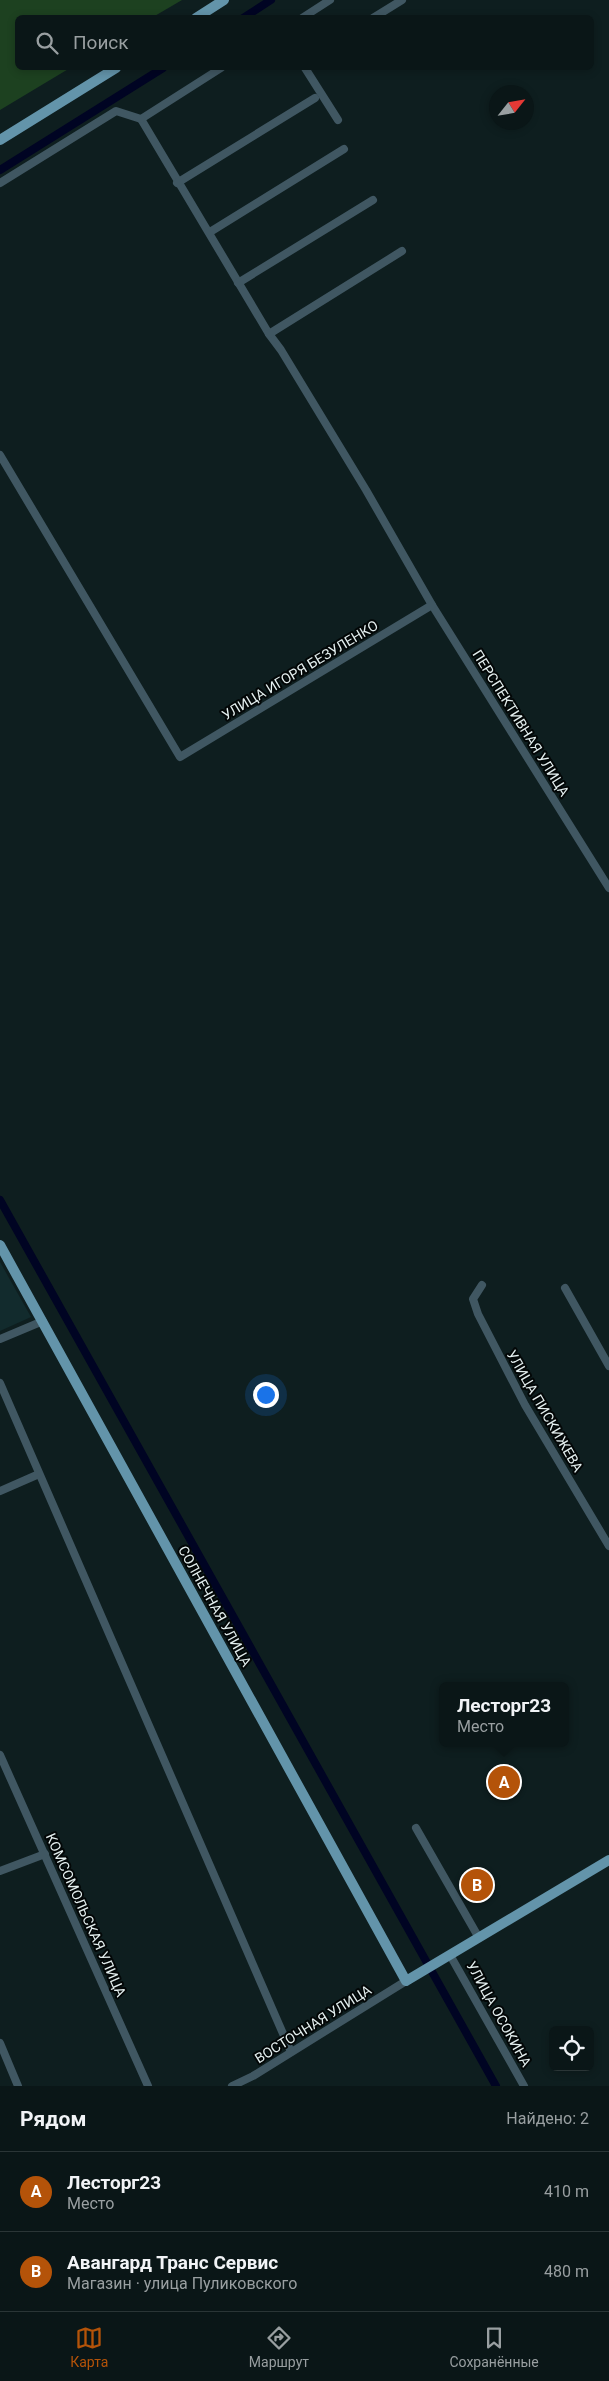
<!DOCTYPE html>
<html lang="ru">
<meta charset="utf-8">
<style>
body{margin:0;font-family:Roboto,sans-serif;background:#182324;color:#f1f3f6}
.controls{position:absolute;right:15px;bottom:15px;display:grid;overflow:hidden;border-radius:8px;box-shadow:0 2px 8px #0003}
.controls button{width:45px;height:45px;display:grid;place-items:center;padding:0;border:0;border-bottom:1px solid #2a3536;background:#0a1617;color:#f1f3f6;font:25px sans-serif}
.compass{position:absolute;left:489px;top:85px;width:45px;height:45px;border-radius:50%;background:#0a1617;box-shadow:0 2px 8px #0003;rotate:59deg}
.you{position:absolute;left:265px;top:1394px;width:18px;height:18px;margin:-12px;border:4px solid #fff;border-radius:50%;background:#1a73e8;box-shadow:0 0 0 8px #1a73e833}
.badge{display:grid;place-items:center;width:32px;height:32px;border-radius:50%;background:#b45309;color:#fff;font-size:16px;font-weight:700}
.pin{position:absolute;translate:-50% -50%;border:2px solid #fff;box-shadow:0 1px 5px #0006}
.popup{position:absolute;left:439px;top:1682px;width:130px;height:65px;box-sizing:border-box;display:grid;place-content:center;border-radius:8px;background:#0a1617;filter:drop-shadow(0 1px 4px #0005);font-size:16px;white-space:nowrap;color:#999fa1}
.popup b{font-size:19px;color:#f1f3f6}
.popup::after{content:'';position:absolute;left:50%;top:100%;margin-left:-10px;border:10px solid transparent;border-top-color:#0a1617}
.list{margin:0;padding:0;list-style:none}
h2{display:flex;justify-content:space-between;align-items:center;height:65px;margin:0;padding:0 20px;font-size:21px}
h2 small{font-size:16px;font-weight:400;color:#999fa1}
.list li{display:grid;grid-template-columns:32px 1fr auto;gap:15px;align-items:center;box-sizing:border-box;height:80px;padding:0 20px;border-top:1px solid #2a3536}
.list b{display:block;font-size:19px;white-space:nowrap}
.list p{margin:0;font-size:16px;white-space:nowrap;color:#999fa1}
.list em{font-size:16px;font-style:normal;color:#999fa1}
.icon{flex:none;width:28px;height:28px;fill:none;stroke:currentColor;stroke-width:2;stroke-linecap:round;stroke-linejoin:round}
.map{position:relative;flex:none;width:609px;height:2086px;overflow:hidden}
.search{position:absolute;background:#0a1617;box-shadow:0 2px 8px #0003;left:15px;right:15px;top:15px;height:55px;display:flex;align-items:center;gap:12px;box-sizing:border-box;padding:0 18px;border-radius:8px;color:#999fa1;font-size:19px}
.sheet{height:225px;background:#0a1617}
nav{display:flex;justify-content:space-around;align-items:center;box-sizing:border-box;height:70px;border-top:1px solid #2a3536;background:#0a1617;font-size:14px;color:#999fa1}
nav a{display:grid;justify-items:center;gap:2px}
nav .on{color:#b45309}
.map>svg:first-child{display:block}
</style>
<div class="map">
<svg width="609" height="2086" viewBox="0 0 609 2086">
<rect width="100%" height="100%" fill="#0e1e1f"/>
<!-- built -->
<path fill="#122b2d" d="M0 1262 31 1317 0 1331Z"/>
<!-- green -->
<path fill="#1d4120" d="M0 0H182L153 17 18 18V68H70L0 110Z"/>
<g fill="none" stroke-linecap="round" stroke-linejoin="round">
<!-- canal -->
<g stroke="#000423" stroke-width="8">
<path d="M243 18 271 0"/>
<path d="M0 170 163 68"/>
<path d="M0 1200 496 2086"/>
</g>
<!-- minor -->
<g stroke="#405762" stroke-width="8">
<path d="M302 18 330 0"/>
<path d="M373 18 402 0"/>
<path d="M221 68 141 119 269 334 281 350 366 490 432 605 609 888"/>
<path d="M305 68 338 120"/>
<path d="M0 183 116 111 141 119"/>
<path d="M177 183 315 98"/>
<path d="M210 232 344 149"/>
<path d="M238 283 373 200"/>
<path d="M269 334 402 251"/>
<path d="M0 455 180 757 432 605"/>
<path d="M482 1285 473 1299 478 1314 525 1405 609 1546"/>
<path d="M565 1288 609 1366"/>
<path d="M0 1339 43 1321"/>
<path d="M0 1383 291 2052"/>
<path d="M0 1491 39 1474"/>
<path d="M0 1755 148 2086"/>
<path d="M416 1828 479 1938"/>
<path d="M0 1871 45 1854"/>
<path d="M450 1955 524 2086"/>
<path d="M0 2043 18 2086"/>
<path d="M232 2086 253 2076 406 1981"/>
</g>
<!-- major -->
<g stroke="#6394aa" stroke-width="10">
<path d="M196 18 224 0"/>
<path d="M0 140 116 68"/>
<path d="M0 1245 406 1981 609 1860"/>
</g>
</g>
<g text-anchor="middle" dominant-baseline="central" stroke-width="4" stroke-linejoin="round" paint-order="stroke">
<!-- street labels -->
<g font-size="14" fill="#e5f0f0" stroke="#030707">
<text transform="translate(300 670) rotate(-31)">УЛИЦА ИГОРЯ БЕЗУЛЕНКО</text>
<text transform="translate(521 723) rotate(58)">ПЕРСПЕКТИВНАЯ УЛИЦА</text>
<text transform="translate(545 1411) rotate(60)">УЛИЦА ПИСКИЖЕВА</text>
<text transform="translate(215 1606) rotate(61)">СОЛНЕЧНАЯ УЛИЦА</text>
<text transform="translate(86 1915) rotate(66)">КОМСОМОЛЬСКАЯ УЛИЦА</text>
<text transform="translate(499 2014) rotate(61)">УЛИЦА ОСОКИНА</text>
<text transform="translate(313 2024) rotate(-32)">ВОСТОЧНАЯ УЛИЦА</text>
</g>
</g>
</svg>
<div class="controls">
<button><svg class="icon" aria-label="locate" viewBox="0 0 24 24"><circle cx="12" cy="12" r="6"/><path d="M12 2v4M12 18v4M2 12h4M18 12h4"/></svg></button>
</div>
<svg class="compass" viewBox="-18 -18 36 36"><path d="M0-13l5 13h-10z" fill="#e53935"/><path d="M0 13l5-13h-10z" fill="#999fa1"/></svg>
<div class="you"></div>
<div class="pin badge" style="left:504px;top:1782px">A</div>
<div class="popup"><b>Лесторг23</b>Место</div>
<div class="pin badge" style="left:477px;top:1885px">B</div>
<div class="search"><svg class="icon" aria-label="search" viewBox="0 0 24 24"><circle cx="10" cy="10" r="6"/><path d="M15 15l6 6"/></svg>Поиск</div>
</div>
<section class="sheet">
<h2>Рядом<small>Найдено: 2</small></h2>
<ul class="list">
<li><span class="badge">A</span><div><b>Лесторг23</b><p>Место</p></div><em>410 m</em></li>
<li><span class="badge">B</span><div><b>Авангард Транс Сервис</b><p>Магазин · улица Пуликовского</p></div><em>480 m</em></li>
</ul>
</section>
<nav>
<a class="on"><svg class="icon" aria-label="map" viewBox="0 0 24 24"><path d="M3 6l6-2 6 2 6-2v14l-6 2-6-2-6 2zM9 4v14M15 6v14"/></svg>Карта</a>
<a><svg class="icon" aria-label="directions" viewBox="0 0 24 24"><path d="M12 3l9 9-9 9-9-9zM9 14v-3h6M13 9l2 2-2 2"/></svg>Маршрут</a>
<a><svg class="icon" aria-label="saved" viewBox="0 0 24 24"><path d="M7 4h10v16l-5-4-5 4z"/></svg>Сохранённые</a>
</nav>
